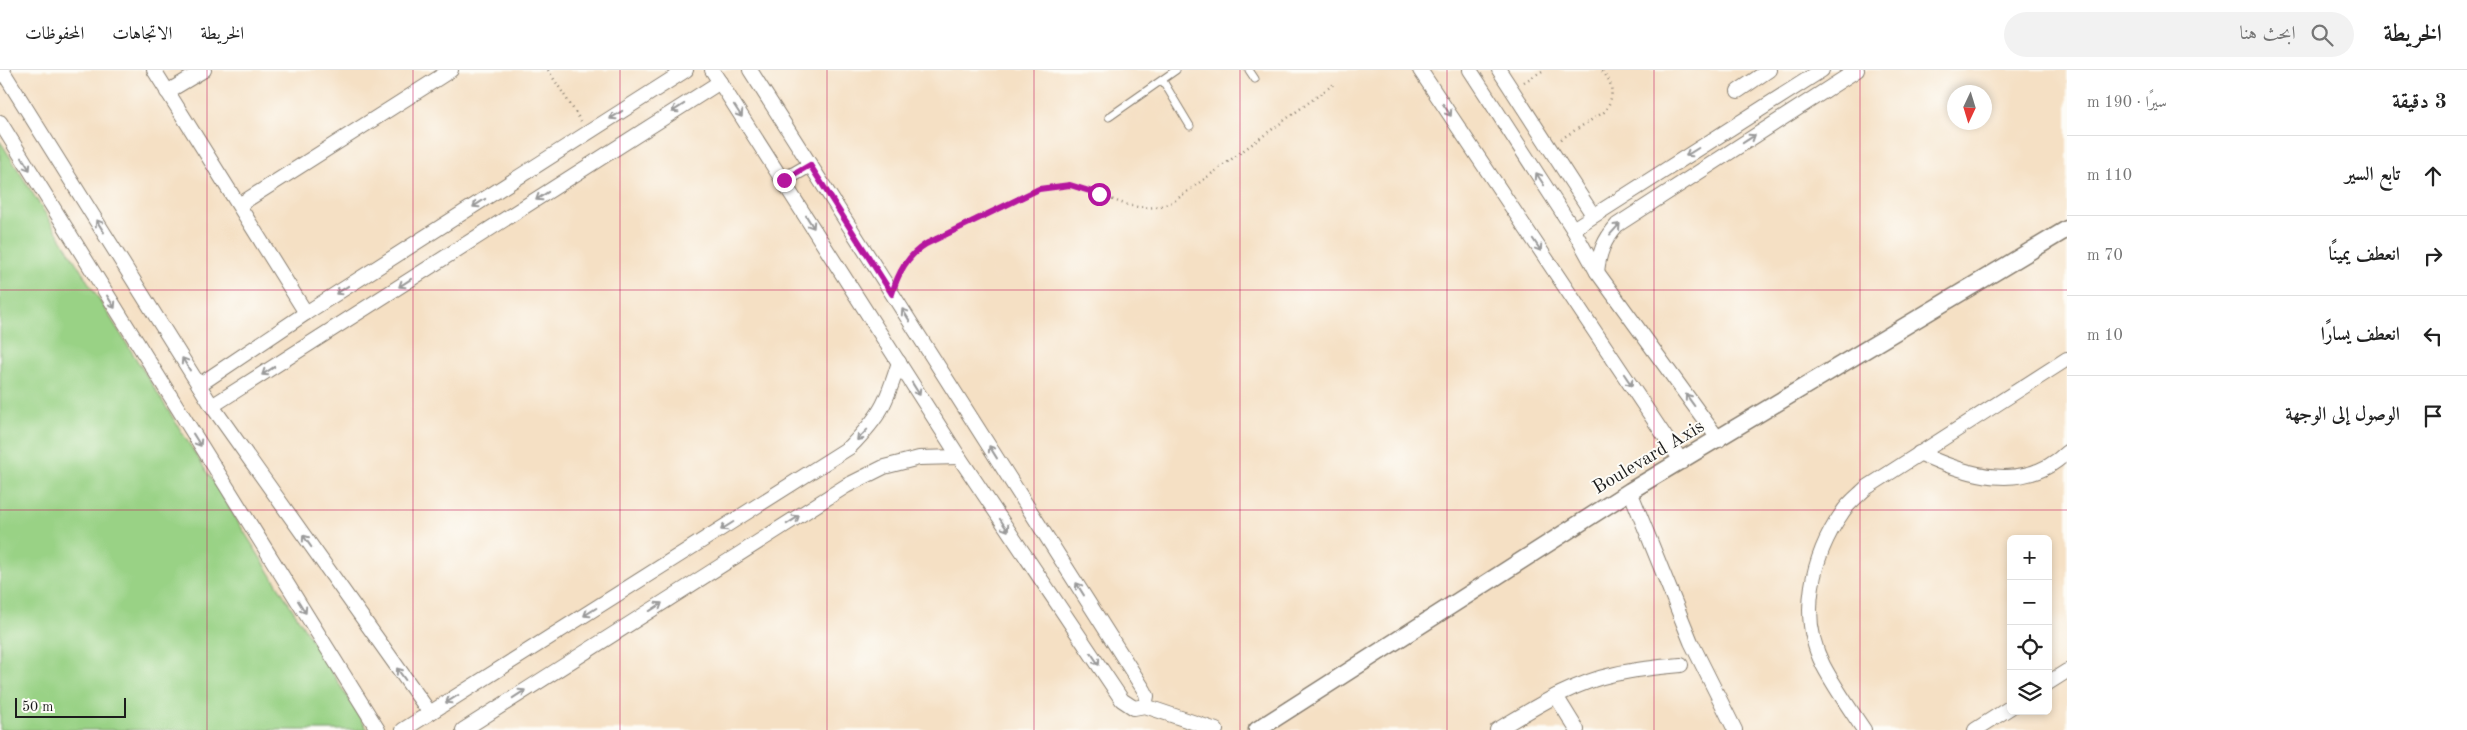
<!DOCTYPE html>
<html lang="ar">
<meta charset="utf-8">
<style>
body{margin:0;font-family:"Old Standard TT",Amiri,serif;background:#f2f2f2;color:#222;direction:rtl}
.controls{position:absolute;right:15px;bottom:15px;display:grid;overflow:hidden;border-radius:8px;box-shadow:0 2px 8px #0003}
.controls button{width:45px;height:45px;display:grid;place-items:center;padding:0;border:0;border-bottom:1px solid #e0e0e0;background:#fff;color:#222;font:25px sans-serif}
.compass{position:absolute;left:1947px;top:15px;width:45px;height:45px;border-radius:50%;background:#fff;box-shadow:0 2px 8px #0003;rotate:184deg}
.scale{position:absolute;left:15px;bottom:12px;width:111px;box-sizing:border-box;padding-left:5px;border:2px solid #1c1c1c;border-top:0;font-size:14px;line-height:18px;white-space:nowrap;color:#1c1c1c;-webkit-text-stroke:4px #fdfcf7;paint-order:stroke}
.stop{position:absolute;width:15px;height:15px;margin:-11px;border:4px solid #b5179e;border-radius:50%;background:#fff}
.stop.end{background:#b5179e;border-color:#fff;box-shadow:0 1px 5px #0008}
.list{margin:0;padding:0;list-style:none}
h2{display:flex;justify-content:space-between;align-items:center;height:65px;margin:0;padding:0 20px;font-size:21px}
h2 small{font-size:16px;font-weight:400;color:#767676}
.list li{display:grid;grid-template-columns:32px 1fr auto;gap:15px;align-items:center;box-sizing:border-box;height:80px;padding:0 20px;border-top:1px solid #e0e0e0}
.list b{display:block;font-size:19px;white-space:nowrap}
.list em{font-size:16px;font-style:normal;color:#767676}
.icon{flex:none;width:28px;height:28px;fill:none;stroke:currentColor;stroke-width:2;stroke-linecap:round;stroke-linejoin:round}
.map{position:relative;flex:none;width:2067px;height:660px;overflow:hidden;direction:ltr}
header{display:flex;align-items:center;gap:30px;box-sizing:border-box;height:70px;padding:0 25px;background:#fff;border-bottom:1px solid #e0e0e0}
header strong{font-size:24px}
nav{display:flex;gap:28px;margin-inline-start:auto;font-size:18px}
.search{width:350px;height:45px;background:#f2f2f2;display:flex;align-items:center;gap:12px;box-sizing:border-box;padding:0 18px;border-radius:28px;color:#767676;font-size:19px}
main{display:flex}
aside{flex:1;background:#fff}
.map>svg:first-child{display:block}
</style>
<header>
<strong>الخريطة</strong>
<div class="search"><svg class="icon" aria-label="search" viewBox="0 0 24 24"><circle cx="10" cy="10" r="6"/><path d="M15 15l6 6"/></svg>ابحث هنا</div>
<nav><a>الخريطة</a><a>الاتجاهات</a><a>المحفوظات</a></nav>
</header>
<main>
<aside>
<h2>3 دقيقة<small>سيرًا · 190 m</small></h2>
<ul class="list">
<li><svg class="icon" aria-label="ahead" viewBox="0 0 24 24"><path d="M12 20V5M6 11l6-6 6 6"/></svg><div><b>تابع السير</b></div><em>110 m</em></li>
<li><svg class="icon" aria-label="right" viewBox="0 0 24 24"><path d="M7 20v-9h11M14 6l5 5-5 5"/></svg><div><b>انعطف يمينًا</b></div><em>70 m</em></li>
<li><svg class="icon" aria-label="left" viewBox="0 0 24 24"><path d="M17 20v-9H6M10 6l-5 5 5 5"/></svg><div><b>انعطف يسارًا</b></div><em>10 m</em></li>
<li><svg class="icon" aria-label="arrive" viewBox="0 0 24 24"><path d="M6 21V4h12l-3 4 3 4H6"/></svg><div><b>الوصول إلى الوجهة</b></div></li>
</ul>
</aside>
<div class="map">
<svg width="2067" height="660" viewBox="0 0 2067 660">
<rect width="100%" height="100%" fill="#fdfcf7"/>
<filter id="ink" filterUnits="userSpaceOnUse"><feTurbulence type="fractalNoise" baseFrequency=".02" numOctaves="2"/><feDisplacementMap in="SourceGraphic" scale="10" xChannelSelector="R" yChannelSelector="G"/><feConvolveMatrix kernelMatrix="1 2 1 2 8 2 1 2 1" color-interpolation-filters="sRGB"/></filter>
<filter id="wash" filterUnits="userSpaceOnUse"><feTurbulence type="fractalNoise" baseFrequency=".0096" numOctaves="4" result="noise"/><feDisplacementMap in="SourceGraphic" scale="20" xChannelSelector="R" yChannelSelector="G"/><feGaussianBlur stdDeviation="1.12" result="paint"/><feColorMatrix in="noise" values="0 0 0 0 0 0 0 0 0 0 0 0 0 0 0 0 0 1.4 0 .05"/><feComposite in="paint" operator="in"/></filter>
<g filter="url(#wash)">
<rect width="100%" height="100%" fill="#f5e0c4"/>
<!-- green -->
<path fill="#99d285" stroke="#5a7750" d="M0 71 368 660H0Z"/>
</g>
<g filter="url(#ink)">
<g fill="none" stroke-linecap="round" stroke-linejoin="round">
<!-- service casing -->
<g stroke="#887e70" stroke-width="9">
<g id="service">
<path d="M1249 0 1255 9"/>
<path d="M1163 11 1190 56"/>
<path d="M1109 47 1176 0"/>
</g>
</g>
<!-- minor casing -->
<g stroke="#887e70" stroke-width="16">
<g id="minor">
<path d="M2 0 212 336 430 643"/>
<path d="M154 0 306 243"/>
<path d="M712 0 959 387 1122 630 1134 638 1145 636 1216 660"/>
<path d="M750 0 1144 620 1147 626 1145 636"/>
<path d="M1420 0 1682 392"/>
<path d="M1470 0 1573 159 1597 202 1719 370"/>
<path d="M1499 0 1593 145"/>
<path d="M1738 21 1769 0"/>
<path d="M167 22 204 0"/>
<path d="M0 52 378 660"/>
<path d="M784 110 810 95"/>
<path d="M239 135 451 0"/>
<path d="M1573 159 1822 0"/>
<path d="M1597 202C1599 183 1604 170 1617 155L1857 0"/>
<path d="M199 315 306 243 686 0"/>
<path d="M212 336 720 12"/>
<path d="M1919 383C1966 405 2024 424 2067 382"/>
<path d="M1630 421 1691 572 1735 660"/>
<path d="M2048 613 2067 601"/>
<path d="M1556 626 1577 660"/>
<path d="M403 660 850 377C881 345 886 334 899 292"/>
<path d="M463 660 846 416 884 397 919 388 959 387"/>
<path d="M1497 660C1534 638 1572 613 1615 604 1637 599 1659 597 1681 595"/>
<path d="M1864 660C1850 639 1835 618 1823 595 1798 546 1812 486 1842 443 1848 433 1858 426 1866 418L2067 289"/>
<path d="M1975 660 2011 637"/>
</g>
</g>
<!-- tertiary casing -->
<g stroke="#887e70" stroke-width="19">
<path id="tertiary" d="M1257 660 1630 421 2067 159"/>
</g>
<!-- path -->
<g stroke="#887e70" stroke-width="2.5" stroke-dasharray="1 4" stroke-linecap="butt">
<path d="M548 0 581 51"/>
<path d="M1524 12 1544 0"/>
<path d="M1561 69 1604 42C1615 28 1614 12 1601 0"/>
<path d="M898 206 907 190 925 173 1039 119C1096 103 1121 154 1173 132L1334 14"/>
</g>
<!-- service -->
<use href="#service" stroke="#fff" stroke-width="7"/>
<!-- minor -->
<use href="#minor" stroke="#fff" stroke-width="14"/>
<!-- tertiary -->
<use href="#tertiary" stroke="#fff" stroke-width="16"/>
</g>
<!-- one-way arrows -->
<defs><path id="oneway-shaft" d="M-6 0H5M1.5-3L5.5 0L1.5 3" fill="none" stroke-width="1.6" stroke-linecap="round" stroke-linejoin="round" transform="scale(1.25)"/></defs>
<g stroke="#999">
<use href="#oneway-shaft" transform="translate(678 38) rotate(147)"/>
<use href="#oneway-shaft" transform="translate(1447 40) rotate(56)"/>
<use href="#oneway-shaft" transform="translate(738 41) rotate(57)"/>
<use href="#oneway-shaft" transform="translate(616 45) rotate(147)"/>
<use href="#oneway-shaft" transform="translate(1749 69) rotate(-33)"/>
<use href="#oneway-shaft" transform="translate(1692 82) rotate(148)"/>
<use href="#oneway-shaft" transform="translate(26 94) rotate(58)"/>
<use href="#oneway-shaft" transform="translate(1540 109) rotate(-123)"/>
<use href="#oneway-shaft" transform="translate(542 126) rotate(147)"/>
<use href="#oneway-shaft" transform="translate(479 133) rotate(147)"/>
<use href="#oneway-shaft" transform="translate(810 152) rotate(58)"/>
<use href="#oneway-shaft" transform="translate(100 156) rotate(-122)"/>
<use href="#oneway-shaft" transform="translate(1615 159) rotate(-48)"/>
<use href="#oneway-shaft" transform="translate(1537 175) rotate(56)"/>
<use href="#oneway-shaft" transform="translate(405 213) rotate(147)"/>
<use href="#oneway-shaft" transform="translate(342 220) rotate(147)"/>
<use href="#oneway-shaft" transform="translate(111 232) rotate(58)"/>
<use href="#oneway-shaft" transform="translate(906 245) rotate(-122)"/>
<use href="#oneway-shaft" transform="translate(186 294) rotate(-122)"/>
<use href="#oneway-shaft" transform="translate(268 301) rotate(147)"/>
<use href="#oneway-shaft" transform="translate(1628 310) rotate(56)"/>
<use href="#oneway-shaft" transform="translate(916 319) rotate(58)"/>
<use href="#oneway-shaft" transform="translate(1690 330) rotate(-126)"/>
<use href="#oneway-shaft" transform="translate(862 365) rotate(134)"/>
<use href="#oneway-shaft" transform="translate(197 370) rotate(58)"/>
<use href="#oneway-shaft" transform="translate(993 382) rotate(-122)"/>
<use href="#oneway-shaft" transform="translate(793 450) rotate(-33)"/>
<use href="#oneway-shaft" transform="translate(1004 455) rotate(56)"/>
<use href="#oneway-shaft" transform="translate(727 456) rotate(148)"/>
<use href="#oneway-shaft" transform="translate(307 471) rotate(-125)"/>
<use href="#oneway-shaft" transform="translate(1080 519) rotate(-122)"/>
<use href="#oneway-shaft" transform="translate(302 537) rotate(58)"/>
<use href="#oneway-shaft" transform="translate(656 537) rotate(-33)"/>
<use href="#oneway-shaft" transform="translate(590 542) rotate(148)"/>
<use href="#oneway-shaft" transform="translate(1095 589) rotate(56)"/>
<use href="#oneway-shaft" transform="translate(401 604) rotate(-126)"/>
<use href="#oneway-shaft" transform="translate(519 624) rotate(-33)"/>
<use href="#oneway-shaft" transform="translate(452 629) rotate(148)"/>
</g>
</g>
<g fill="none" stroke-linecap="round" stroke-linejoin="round" filter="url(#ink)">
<!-- route -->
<path stroke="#b5179e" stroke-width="6" d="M784 110 810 95 892 224C898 203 907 186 926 174L1039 119 1070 115 1099 124"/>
</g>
<!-- grid -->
<path fill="none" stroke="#c2185b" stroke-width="1" stroke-opacity="0.55" d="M207 0V660M413 0V660M620 0V660M827 0V660M1034 0V660M1240 0V660M1447 0V660M1654 0V660M1860 0V660M0 220H2067M0 440H2067"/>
<g text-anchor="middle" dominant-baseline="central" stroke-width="4" stroke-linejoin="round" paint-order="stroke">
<!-- street labels -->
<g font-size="19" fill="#1c1c1c" stroke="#fdfcf7">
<text transform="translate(1649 388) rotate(-31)">Boulevard Axis</text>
</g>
</g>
</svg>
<div class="controls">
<button>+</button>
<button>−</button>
<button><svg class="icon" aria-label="locate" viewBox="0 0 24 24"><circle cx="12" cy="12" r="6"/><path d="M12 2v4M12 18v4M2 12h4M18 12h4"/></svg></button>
<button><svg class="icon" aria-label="layers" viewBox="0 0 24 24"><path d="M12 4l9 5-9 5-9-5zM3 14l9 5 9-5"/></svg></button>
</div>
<svg class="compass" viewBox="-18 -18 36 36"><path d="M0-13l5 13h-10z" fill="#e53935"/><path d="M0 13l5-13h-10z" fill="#767676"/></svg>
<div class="scale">50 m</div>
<div class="stop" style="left:1099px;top:124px"></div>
<div class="stop end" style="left:784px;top:110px"></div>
</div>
</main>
